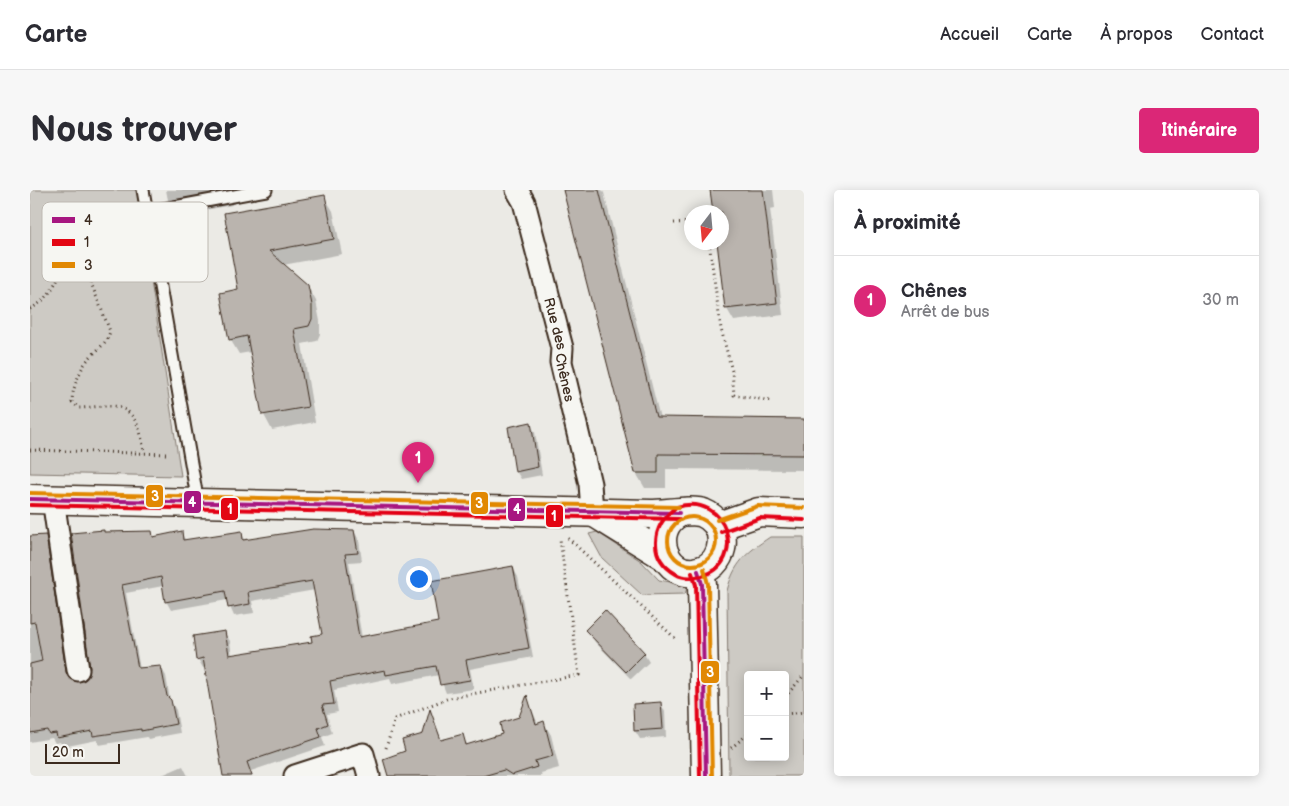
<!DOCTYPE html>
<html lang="fr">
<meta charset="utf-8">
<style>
body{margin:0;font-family:"Balsamiq Sans",sans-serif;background:#f7f7f7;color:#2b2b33}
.controls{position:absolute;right:15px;bottom:15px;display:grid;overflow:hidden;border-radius:5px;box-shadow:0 2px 12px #0003}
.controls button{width:45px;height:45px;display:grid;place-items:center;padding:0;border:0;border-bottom:1px solid #e1e1e2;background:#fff;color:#2b2b33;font:25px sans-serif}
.compass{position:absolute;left:654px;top:15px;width:45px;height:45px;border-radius:50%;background:#fff;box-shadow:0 2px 12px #0003;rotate:196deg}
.scale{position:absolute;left:15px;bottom:12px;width:75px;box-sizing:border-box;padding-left:5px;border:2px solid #3b2a1e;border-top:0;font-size:14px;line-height:18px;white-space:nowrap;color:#3b2a1e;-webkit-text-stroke:4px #f6f6f2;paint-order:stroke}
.you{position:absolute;left:388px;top:388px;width:18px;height:18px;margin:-12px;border:4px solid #fff;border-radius:50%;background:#1a73e8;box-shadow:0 0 0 8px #1a73e833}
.badge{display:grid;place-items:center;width:32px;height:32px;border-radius:50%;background:#db2777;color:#fff;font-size:16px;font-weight:700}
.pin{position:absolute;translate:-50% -41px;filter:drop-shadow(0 1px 2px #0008)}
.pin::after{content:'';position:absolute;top:26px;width:18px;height:15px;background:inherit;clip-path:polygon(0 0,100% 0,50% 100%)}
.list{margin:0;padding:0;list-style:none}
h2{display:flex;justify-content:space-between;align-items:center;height:65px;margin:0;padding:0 20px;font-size:21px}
h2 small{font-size:16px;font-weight:400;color:#7c7c81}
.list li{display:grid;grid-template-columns:32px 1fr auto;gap:15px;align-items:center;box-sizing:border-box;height:90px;padding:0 20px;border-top:1px solid #e1e1e2}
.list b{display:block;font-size:19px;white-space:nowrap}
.list p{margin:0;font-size:16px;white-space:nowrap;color:#7c7c81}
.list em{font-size:16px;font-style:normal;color:#7c7c81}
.map{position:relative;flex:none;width:774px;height:586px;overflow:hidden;border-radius:5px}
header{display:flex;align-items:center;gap:30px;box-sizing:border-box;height:70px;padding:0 25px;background:#fff;border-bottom:1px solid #e1e1e2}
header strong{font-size:24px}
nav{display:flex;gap:28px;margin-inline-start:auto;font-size:18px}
.intro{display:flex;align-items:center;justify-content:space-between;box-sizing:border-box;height:120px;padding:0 30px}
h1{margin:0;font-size:35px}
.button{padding:12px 22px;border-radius:5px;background:#db2777;color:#fff;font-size:18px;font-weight:700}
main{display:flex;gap:30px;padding:0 30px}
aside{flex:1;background:#fff;border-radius:5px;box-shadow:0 2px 12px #0003}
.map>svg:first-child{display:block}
</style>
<header>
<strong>Carte</strong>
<nav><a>Accueil</a><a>Carte</a><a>À propos</a><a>Contact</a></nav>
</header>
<div class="intro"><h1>Nous trouver</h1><a class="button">Itinéraire</a></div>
<main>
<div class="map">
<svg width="774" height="586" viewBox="0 0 774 586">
<rect width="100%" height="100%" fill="#ebeae5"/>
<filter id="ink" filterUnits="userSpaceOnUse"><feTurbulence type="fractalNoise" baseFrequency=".02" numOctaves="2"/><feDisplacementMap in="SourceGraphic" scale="10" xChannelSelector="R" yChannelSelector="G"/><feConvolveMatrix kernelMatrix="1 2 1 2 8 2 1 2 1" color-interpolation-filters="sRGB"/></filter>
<g filter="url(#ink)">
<!-- green -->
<g fill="#cdcac4" stroke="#847a71" fill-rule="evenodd">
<path d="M0 0H107L151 286 0 283Z"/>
<path d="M567 342 611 371 629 390 658 395 655 404 612 405 572 368 559 344Z"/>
<path d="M740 347H774V586H699L697 401C704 373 716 363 740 347ZM718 485H755V567H718Z"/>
</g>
<!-- shadow -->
<g fill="#0003">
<path d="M136 0H199L202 15 147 25 138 10Z"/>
<path d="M535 0H572L574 3 630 228 774 230V280L636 279V298H615L606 283Z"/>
<path d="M682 0H743L745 18 740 19 753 125 704 131 697 119 688 52H692V22H685Z"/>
<path d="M294 6 303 21 312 64 253 75 277 95 286 111 290 131V144L287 151 272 154 285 232 242 240 234 225 221 162 209 164 200 149 210 100 196 24Z"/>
<path d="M500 234 505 242 512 285 491 289 486 281Z"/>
<path d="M324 341 329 350 332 371 319 372 332 448 410 433 483 378 488 387 503 467 440 479 444 499 416 503 409 485 362 494 360 488 304 500 308 522 297 524 302 543 292 547 295 556 221 581 223 586H194L176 477 173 478 168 469 195 443 200 451 202 466 283 453 293 445 285 400 222 411 224 423 204 426 197 410 141 420 136 411 133 396 96 403 110 479 131 477 136 486 140 510 146 520 150 543 118 549 117 547 69 555 67 550 33 557 30 552 25 553 22 548 0 552V348L15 345 20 354 40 489 51 494 61 486 75 344 121 343 124 348 151 343 156 351 211 343 216 351Z"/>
<path d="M560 443 614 464 619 472 601 489 565 452Z"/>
<path d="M497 508 508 534 514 533 521 545 529 578 511 583 512 586H359L376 562 394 545 400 522 412 551 432 545 438 556 474 545 490 528Z"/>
<path d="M631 513 635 522 636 547 610 549 605 541 604 515Z"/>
<path d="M153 576 158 586H133L132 585Z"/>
</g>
<!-- building -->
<g fill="#bab4ae" stroke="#3b2a1e">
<path d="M533 0H569L626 227 774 229V265L628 264V283H605Z"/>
<path d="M680 0H733L747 113 695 119 687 52H692V22H683Z"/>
<path d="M295 5 304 49 239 61 278 95 282 115V129L279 136 264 139 278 217 232 225 217 146 199 150 190 103 208 99 194 23Z"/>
<path d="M501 232 508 277 485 282 478 237Z"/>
<path d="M283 339 324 340 328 363 315 364 329 447 408 432 401 391 483 376 499 458 436 470 440 490 410 495 406 476 356 485 355 480 300 491 304 514 292 515 298 534 288 538 291 547 217 572 222 586H193L173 468 166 470 163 446 195 441 199 465 282 452 281 446 292 444 282 391 218 402 220 414 198 418 195 401 135 412 131 387 92 395 108 478 131 476 137 506 141 510 146 534 111 541V539L63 546 62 541 27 548 26 543 19 544 17 540 0 543V474L12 471 5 432 0 433V346L16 345 36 482 39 488 49 492 56 489 60 478 41 343 74 340V342L122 341 123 347 152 341 153 350 212 341 213 350Z"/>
<path d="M575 420 615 463 596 482 555 440Z"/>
<path d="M497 505 506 534 514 531 523 566 505 571 507 577 482 585 474 580 453 586H358L353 569 375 561 372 550 393 544 400 519 411 550 433 544 436 555 472 544 470 533 489 527Z"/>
<path d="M631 512 633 539 604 541 603 514Z"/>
</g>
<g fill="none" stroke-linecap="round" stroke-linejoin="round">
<!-- lane casing -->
<g stroke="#3b2a1e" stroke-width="15">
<g id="lane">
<path d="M113 0 168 313"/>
<path d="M117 22 236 0"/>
</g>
</g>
<!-- street casing -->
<g stroke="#3b2a1e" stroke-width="25">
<g id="street">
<path id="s1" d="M487 0 494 12 532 158 531 172 560 294 562 321"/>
<path d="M23 309 48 480"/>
<path d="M265 586 333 564 339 586"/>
</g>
</g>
<!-- secondary casing -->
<g stroke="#3b2a1e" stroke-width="31">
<g id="secondary">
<path d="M0 309 621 324C634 324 664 319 673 323 700 334 697 373 670 381 634 391 617 339 649 323"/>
<path d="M565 323 636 367"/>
<path d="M689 336 729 322 774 324"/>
<path d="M668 381 672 394 676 586"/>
</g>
</g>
<!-- path -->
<g stroke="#3b2a1e" stroke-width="3" stroke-dasharray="1 4" stroke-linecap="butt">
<path d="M644 33 662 32"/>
<path d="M679 52 691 139 702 181 704 205 742 211"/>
<path d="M0 119C27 106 30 76 46 53L57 52 70 55 71 64 61 93 80 141C77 156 62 162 54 175 48 185 42 201 42 212L49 218C60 218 79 214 89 217 108 223 112 246 114 263"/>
<path d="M0 260 138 264"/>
<path d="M538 348 647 450"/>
<path d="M755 507 774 485"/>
<path d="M755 524 774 522"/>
<path d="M356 558 365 529 419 508 549 485 530 349"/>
<path d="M701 558 718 544"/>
</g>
<!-- lane -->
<use href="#lane" stroke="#f6f6f2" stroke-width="11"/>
<!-- street -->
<use href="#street" stroke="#f6f6f2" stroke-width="21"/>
<!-- secondary -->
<use href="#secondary" stroke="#f6f6f2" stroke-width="28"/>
<!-- bus-1 casing -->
<g stroke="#f6f6f2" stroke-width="8">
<g id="bus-1">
<path d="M0 309 649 323"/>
<path d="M668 381 672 394 676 586"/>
</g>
</g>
<!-- bus-2 casing -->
<g stroke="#f6f6f2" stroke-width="8">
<g id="bus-2">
<path d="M0 315 649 329"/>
<path d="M645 318C622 336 617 367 646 384 654 389 663 388 672 386 719 373 697 301 647 317"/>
<path d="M691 342 730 328 774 330"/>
<path d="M662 383 666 395 670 586"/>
</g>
</g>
<!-- bus-3 casing -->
<g stroke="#f6f6f2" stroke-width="8">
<g id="bus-3">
<path d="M0 303 649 317"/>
<circle cx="662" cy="351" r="24"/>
<path d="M687 330 728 316 774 318"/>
<path d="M674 379 678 394 682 586"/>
</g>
</g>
<!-- bus-1 -->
<use href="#bus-1" stroke="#a71680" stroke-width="4"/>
<!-- bus-2 -->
<use href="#bus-2" stroke="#e30613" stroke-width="4"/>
<!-- bus-3 -->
<use href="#bus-3" stroke="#e18803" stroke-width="4"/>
</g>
</g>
<g text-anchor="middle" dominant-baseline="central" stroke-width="5" stroke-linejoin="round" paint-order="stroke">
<!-- street labels -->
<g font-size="14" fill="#3b2a1e" stroke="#f6f6f2">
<text stroke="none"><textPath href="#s1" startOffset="166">Rue des Chênes</textPath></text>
</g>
</g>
<!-- legend -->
<rect x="12" y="12" width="166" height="80" rx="8" fill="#f6f6f2" stroke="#beb9b2" stroke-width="1"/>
<rect x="22" y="27" width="23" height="6" fill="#a71680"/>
<rect x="22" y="49" width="23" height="7" fill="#e30613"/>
<rect x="22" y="72" width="23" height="6" fill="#e18803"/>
<g font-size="14" fill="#3b2a1e">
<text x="54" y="35">4</text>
<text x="54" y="57">1</text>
<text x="54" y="80">3</text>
</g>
<g stroke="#f6f6f2" stroke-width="2">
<rect x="115" y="294" width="19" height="24" rx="5" fill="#e18803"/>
<rect x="153" y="300" width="19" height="24" rx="5" fill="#a71680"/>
<rect x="440" y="301" width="19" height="24" rx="5" fill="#e18803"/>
<rect x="190" y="307" width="19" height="24" rx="5" fill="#e30613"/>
<rect x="477" y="307" width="19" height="25" rx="5" fill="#a71680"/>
<rect x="515" y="314" width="19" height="24" rx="5" fill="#e30613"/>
<rect x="670" y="470" width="20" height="24" rx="5" fill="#e18803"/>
</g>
<g font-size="14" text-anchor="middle" font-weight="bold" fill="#fff">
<text x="125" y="311">3</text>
<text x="162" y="317">4</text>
<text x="449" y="318">3</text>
<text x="200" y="324">1</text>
<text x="487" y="324">4</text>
<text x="524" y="331">1</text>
<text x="680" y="487">3</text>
</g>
</svg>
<div class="controls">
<button>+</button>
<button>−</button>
</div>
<svg class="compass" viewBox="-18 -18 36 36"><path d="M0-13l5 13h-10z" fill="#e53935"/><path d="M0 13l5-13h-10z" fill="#7c7c81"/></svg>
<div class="scale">20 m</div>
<div class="you"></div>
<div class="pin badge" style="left:388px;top:293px">1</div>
</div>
<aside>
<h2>À proximité<small></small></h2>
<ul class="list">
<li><span class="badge">1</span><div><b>Chênes</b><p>Arrêt de bus</p></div><em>30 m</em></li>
</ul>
</aside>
</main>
